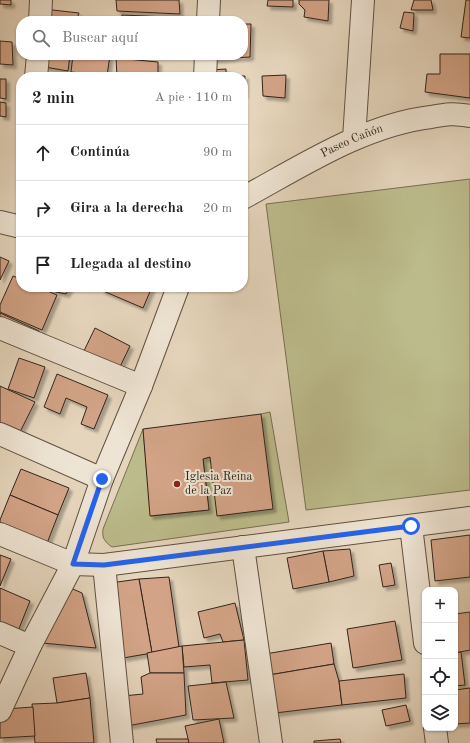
<!DOCTYPE html>
<html lang="es">
<meta charset="utf-8">
<style>
body{margin:0;font-family:"Old Standard TT",serif;background:#f2f2f2;color:#202124}
.controls{position:absolute;right:12px;bottom:12px;display:grid;overflow:hidden;border-radius:8px;box-shadow:0 1px 3px #0004}
.controls button{width:36px;height:36px;display:grid;place-items:center;padding:0;border:0;border-bottom:1px solid #e0e0e0;background:#fff;color:#202124;font:20px sans-serif}
.stop{position:absolute;width:12px;height:12px;margin:-9px;border:3px solid #2563eb;border-radius:50%;background:#fff}
.stop.end{background:#2563eb;border-color:#fff;box-shadow:0 1px 4px #0008}
.list{margin:0;padding:0;list-style:none}
h2{display:flex;justify-content:space-between;align-items:center;height:52px;margin:0;padding:0 16px;font-size:17px}
h2 small{font-size:13px;font-weight:400;color:#757577}
.list li{display:grid;grid-template-columns:26px 1fr auto;gap:12px;align-items:center;box-sizing:border-box;height:56px;padding:0 16px;border-top:1px solid #e0e0e0}
.list b{display:block;font-size:15px;white-space:nowrap}
.list em{font-size:13px;font-style:normal;color:#757577}
.icon{flex:none;width:22px;height:22px;fill:none;stroke:currentColor;stroke-width:2;stroke-linecap:round;stroke-linejoin:round}
.map{position:relative;flex:none;width:470px;height:743px;overflow:hidden}
.search{position:absolute;background:#fff;box-shadow:0 1px 3px #0004;left:16px;top:16px;width:232px;height:44px;display:flex;align-items:center;gap:10px;box-sizing:border-box;padding:0 14px;border-radius:16px;color:#757577;font-size:15px}
.panel{position:absolute;background:#fff;box-shadow:0 1px 3px #0004;left:16px;top:72px;width:232px;height:220px;border-radius:16px}
.map>svg:first-child{display:block}
</style>
<div class="map">
<svg width="470" height="743" viewBox="0 0 470 743">
<defs>
<filter id="shadow"><feDropShadow dx="3.5" dy="3.5" stdDeviation="1" flood-color="#0004"/></filter>
</defs>
<rect width="100%" height="100%" fill="#e5d5bc"/>
<filter id="stains"><feTurbulence type="fractalNoise" baseFrequency=".005" numOctaves="4"/><feColorMatrix values="0 0 0 0 .2 0 0 0 0 .09 0 0 0 0 .02 0 0 0 .5 -.17"/></filter>
<radialGradient id="worn" r=".72"><stop offset=".6" stop-color="#630" stop-opacity="0"/><stop offset="1" stop-color="#630" stop-opacity=".3"/></radialGradient>
<!-- green -->
<g fill="#bcbb8b" stroke="#777052">
<path d="M470 179V490L306 510 266 204Z"/>
<path d="M270 412 289 522 112 547C104 541 102 538 103 529L143 429 151 516 209 510 203 459 210 457 261 414Z"/>
</g>
<!-- building -->
<g fill="#d2a386" stroke="#32241a" filter="url(#shadow)">
<path d="M0 0H11V5L0 4Z"/>
<path d="M116 0H179L180 14 117 11Z"/>
<path d="M268 0H293V7L267 6Z"/>
<path d="M299 0H329L328 21 304 17 305 10 299 4Z"/>
<path d="M414 0H431L433 10H411Z"/>
<path d="M466 0H470V38L461 37Z"/>
<path d="M44 9 79 13 76 21H42Z"/>
<path d="M404 12 414 13 413 31 400 28Z"/>
<path d="M122 15 168 17V21H120Z"/>
<path d="M243 24H251L250 57 234 58V55H243Z"/>
<path d="M0 41 12 42 13 65 0 64Z"/>
<path d="M440 54H470V98L425 92 427 74H440Z"/>
<path d="M40 55H70L68 71 39 66Z"/>
<path d="M73 55H110L107 76 71 72Z"/>
<path d="M208 55H234V58L207 60Z"/>
<path d="M116 58 158 62V77H117Z"/>
<path d="M226 69V77H209V70Z"/>
<path d="M286 75 285 98 263 96 262 76Z"/>
<path d="M231 76H245L244 95 243 77Z"/>
<path d="M0 79H6V99L0 98Z"/>
<path d="M0 102 6 103V117L0 116Z"/>
<path d="M0 257 9 261 0 280Z"/>
<path d="M13 276 21 279V287H38L57 295 42 330 0 312V305Z"/>
<path d="M45 287H70L66 294 56 292Z"/>
<path d="M102 287H152L143 308 101 290Z"/>
<path d="M0 313 39 331 36 341 0 326Z"/>
<path d="M95 328 130 346 117 373 82 355Z"/>
<path d="M19 358 45 367 34 398 8 389Z"/>
<path d="M57 374 108 395 94 429 81 424 87 407 66 398 60 414 44 407Z"/>
<path d="M0 386 35 402 20 432 0 425Z"/>
<path d="M261 414 273 509 217 516 210 457 203 459 209 510 150 516 143 429Z"/>
<path d="M21 469 69 488 58 515 10 495Z"/>
<path d="M10 495 58 515 44 551 0 533V520Z"/>
<path d="M470 535V577L435 581 431 540Z"/>
<path d="M350 549 354 576 329 582 323 551Z"/>
<path d="M323 551 329 582 293 589 287 558Z"/>
<path d="M0 555 11 559 0 586Z"/>
<path d="M391 563 395 585 383 587 379 565Z"/>
<path d="M169 577 179 647 152 653 139 579Z"/>
<path d="M139 579 152 653 123 658 110 583Z"/>
<path d="M66 586 82 593 96 648 42 643Z"/>
<path d="M0 588 30 601 16 636 0 629Z"/>
<path d="M235 603 244 640 223 642 220 634 204 638 198 612Z"/>
<path d="M470 612V650L455 653V614Z"/>
<path d="M395 621 402 660 353 668 347 629Z"/>
<path d="M244 640 248 680 212 683 210 665 184 667 182 646Z"/>
<path d="M331 643 334 664 269 675 265 654Z"/>
<path d="M182 646 184 673H150L147 653Z"/>
<path d="M461 652 465 685 455 686V653Z"/>
<path d="M334 664 339 681 342 705 275 713 269 675Z"/>
<path d="M86 673 90 698 57 703 53 678Z"/>
<path d="M150 673H184L186 715 127 726 123 696 143 694 141 677Z"/>
<path d="M404 674 406 698 342 705 339 681Z"/>
<path d="M226 682 234 718 193 720 188 686Z"/>
<path d="M470 688V723L455 724V690Z"/>
<path d="M90 698 94 743H35L32 704 57 703Z"/>
<path d="M406 705 410 721 386 726 382 710Z"/>
<path d="M33 707 35 736 0 738V718L5 709Z"/>
<path d="M219 719 224 743H189L185 726Z"/>
<path d="M156 739H188L189 743H157Z"/>
<path d="M340 739 341 743H314V741Z"/>
</g>
<g fill="none" stroke-linecap="round" stroke-linejoin="round">
<!-- minor casing -->
<g stroke="#5f5042" stroke-width="24">
<g id="minor">
<path d="M40 21 41 0"/>
<path d="M208 21 209 0"/>
<path d="M36 77 38 55"/>
<path d="M205 77 206 55"/>
<path d="M354 139 363 0"/>
<path id="s1" d="M243 198C302 166 364 125 431 117 447 114 454 113 470 116"/>
<path d="M0 222 21 227"/>
<path d="M0 328 141 386"/>
<path d="M0 434 102 479"/>
<path d="M411 526 425 643"/>
<path d="M0 534 73 564 104 565 470 518"/>
<path d="M243 547 271 743"/>
<path d="M104 565 122 743"/>
<path d="M0 633 30 646"/>
<path d="M0 711 30 646 73 564 102 479 141 386 178 287"/>
<path d="M435 728 437 743"/>
</g>
</g>
<!-- minor -->
<use href="#minor" stroke="#eee4d3" stroke-width="22"/>
</g>
<g fill="none" stroke-linecap="round" stroke-linejoin="round">
<!-- route -->
<path stroke="#2563eb" stroke-width="5" d="M102 479 73 564 104 565 411 526"/>
</g>
<!-- markers -->
<circle fill="#8f2418" stroke="#eee4d3" stroke-width="1.5" cx="177" cy="484" r="4"/>
<g text-anchor="middle" dominant-baseline="central" stroke-width="4" stroke-linejoin="round" paint-order="stroke">
<!-- street labels -->
<g font-size="12" fill="#32241a" stroke="#eee4d3">
<text stroke="none"><textPath href="#s1" startOffset="123">Paseo Cañón</textPath></text>
</g>
<!-- poi labels -->
<g font-size="12" fill="#32241a" stroke="#eee4d3" text-anchor="start">
<text x="185" y="477">Iglesia Reina<tspan x="185" dy="14">de la Paz</tspan></text>
</g>
</g>
<rect width="100%" height="100%" filter="url(#stains)"/>
<rect width="100%" height="100%" fill="url(#worn)"/>
</svg>
<div class="controls">
<button>+</button>
<button>−</button>
<button><svg class="icon" aria-label="locate" viewBox="0 0 24 24"><circle cx="12" cy="12" r="6"/><path d="M12 2v4M12 18v4M2 12h4M18 12h4"/></svg></button>
<button><svg class="icon" aria-label="layers" viewBox="0 0 24 24"><path d="M12 4l9 5-9 5-9-5zM3 14l9 5 9-5"/></svg></button>
</div>
<div class="stop" style="left:411px;top:526px"></div>
<div class="stop end" style="left:102px;top:479px"></div>
<div class="search"><svg class="icon" aria-label="search" viewBox="0 0 24 24"><circle cx="10" cy="10" r="6"/><path d="M15 15l6 6"/></svg>Buscar aquí</div>
<section class="panel">
<h2>2 min<small>A pie · 110 m</small></h2>
<ul class="list">
<li><svg class="icon" aria-label="ahead" viewBox="0 0 24 24"><path d="M12 20V5M6 11l6-6 6 6"/></svg><div><b>Continúa</b></div><em>90 m</em></li>
<li><svg class="icon" aria-label="right" viewBox="0 0 24 24"><path d="M7 20v-9h11M14 6l5 5-5 5"/></svg><div><b>Gira a la derecha</b></div><em>20 m</em></li>
<li><svg class="icon" aria-label="arrive" viewBox="0 0 24 24"><path d="M6 21V4h12l-3 4 3 4H6"/></svg><div><b>Llegada al destino</b></div></li>
</ul>
</section>
</div>
